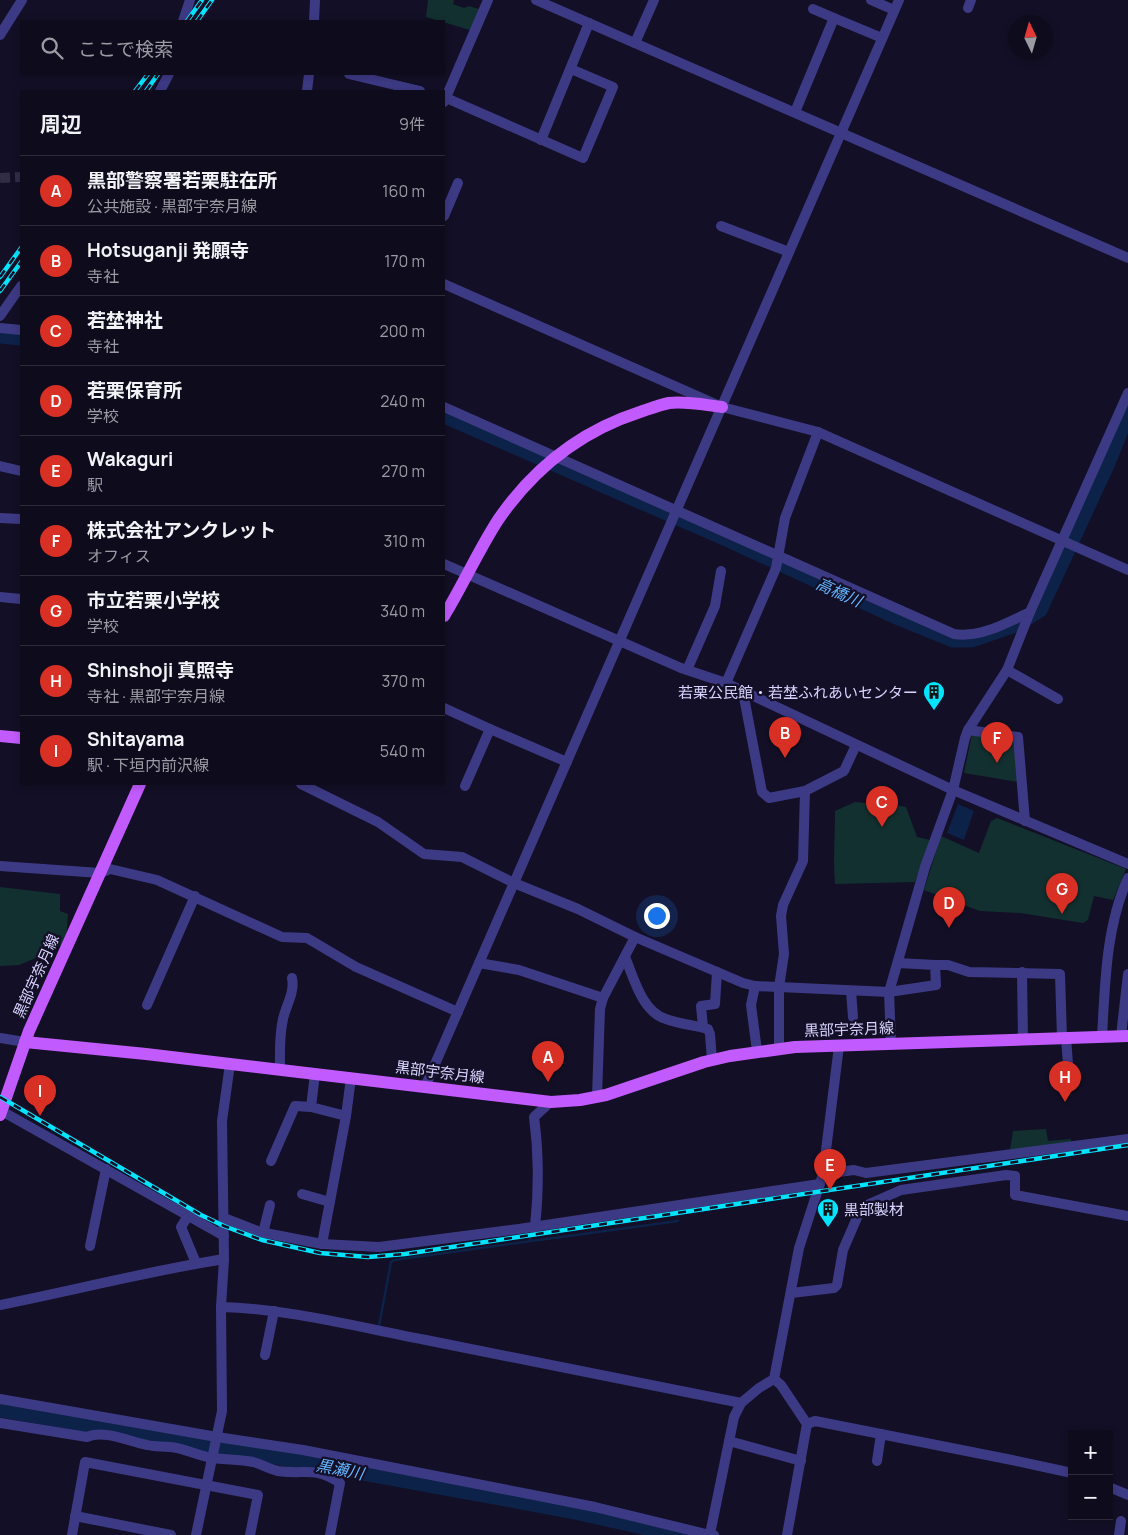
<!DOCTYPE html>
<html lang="ja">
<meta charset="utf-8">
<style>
body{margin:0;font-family:Manrope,"Noto Sans JP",sans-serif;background:#171425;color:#f1f3f6}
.controls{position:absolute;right:15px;bottom:15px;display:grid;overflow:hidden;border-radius:0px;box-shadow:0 2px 8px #0003}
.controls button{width:45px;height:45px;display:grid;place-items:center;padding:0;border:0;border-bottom:1px solid #2e2b3b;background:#0e0b1c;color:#f1f3f6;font:25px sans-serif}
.compass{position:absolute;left:1008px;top:15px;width:45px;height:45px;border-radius:50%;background:#0e0b1c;box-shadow:0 2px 8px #0003;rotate:355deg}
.you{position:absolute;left:656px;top:915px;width:18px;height:18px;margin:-12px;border:4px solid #fff;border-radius:50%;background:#1a73e8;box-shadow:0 0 0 8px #1a73e833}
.badge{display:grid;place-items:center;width:32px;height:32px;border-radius:50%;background:#d93025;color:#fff;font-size:16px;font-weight:700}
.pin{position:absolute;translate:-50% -41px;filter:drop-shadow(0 1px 2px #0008)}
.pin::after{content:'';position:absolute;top:26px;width:18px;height:15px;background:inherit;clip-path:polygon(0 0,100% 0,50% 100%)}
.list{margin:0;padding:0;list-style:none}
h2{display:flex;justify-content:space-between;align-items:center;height:65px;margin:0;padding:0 20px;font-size:21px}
h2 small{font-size:16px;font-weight:400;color:#9b9ba3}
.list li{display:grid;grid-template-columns:32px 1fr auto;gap:15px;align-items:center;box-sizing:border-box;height:70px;padding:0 20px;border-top:1px solid #2e2b3b}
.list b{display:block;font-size:19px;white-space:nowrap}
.list p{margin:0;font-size:16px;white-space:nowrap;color:#9b9ba3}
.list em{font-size:16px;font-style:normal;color:#9b9ba3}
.icon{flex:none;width:28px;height:28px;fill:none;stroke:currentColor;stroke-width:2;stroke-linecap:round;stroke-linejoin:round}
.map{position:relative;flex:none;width:1128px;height:1535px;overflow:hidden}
.search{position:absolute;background:#0e0b1c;box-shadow:0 2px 8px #0003;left:20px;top:20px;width:425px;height:55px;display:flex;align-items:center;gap:12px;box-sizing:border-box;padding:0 18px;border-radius:0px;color:#9b9ba3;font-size:19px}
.panel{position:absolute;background:#0e0b1c;box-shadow:0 2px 8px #0003;left:20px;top:90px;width:425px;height:695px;border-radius:0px}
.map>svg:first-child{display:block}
</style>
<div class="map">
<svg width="1128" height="1535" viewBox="0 0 1128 1535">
<rect width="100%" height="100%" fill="#130f26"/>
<!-- green -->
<g fill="#12302f">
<path d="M428 0H454L453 4 464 8 469 6 479 9 470 30 426 17Z"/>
<path d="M972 734 1014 740 1018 782 964 773Z"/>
<path d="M871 800 906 807 917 837 930 840 915 882 835 884C833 858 835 836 835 811L855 802 866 803Z"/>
<path d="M997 818 1126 869 1113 900 1094 896 1088 920 1083 923 1020 913 980 911 924 890 941 836 979 853 991 821Z"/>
<path d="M0 887 60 894V911L68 914 66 942 43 955 19 965 0 966Z"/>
<path d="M1046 1129 1048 1141 1071 1139V1143L1010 1150 1013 1131Z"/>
</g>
<!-- water -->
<path fill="#0c2248" d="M958 804 974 811 964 840 947 833Z"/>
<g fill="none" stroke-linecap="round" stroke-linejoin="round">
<!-- stream -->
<g stroke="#0c2248" stroke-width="2.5">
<path d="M530 1241 531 1229"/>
<path d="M379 1326 391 1262 394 1260 678 1221"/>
</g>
<!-- river -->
<g stroke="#0c2248" stroke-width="15">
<path d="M0 336 21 338"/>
<path d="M444 416 726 539 894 616 953 640H972L1018 624 1040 610 1108 463 1128 413"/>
<path d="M0 1410 281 1458 570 1511 679 1535"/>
</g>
<!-- minor-tunnel -->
<path stroke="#312d47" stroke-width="10" stroke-dasharray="10 5" stroke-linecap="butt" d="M0 178 21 177"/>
<!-- minor -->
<g stroke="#3d3a85" stroke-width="10">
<path d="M536 0 1128 258"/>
<path d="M871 0 894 10"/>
<path d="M968 8 971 0"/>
<path d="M813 9 834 18"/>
<path d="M183 21 190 0"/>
<path d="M314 21 315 0"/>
<path d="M0 35 22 0"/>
<path d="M635 43 654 0"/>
<path d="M349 74 420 91"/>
<path d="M160 91 169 74"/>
<path d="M307 91 309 74"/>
<path d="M444 97 583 158 613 87 571 69"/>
<path d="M444 102 488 0"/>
<path d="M795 112 834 18 882 38"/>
<path d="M541 140 589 23"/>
<path d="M444 216 458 183"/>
<path d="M721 226 789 252"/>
<path d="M444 284 722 407 818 432 1128 570"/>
<path d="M0 316 21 286"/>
<path d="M0 328 21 330"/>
<path d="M444 407 954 634C981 638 1006 623 1030 612"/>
<path d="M0 466 21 471"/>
<path d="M0 518 21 519"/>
<path d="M444 564 681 668 726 683 953 790 1128 864"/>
<path d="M0 597 21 599"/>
<path d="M687 670 715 606 721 571"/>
<path d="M1007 670 1058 699"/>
<path d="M726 683 776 568 785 518 818 432"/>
<path d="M743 692 762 792 769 798 805 791"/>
<path d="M444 708 490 729"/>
<path d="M968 730 1018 737 1025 821"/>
<path d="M301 784 378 822 424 854 462 857 514 883 578 909 635 937 743 983 755 986 889 992 936 985 935 965 898 963"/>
<path d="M465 786 490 729 567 762"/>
<path d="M0 866 100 873 110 869 157 880 282 937 307 938 356 967 458 1012"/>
<path d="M625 957C634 978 642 1012 666 1019 679 1024 694 1025 708 1029L710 1034 712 1060"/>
<path d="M479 963 519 970 603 998 635 937"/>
<path d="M935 965H948L969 972 1060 974 1062 1038"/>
<path d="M1022 972 1023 1039"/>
<path d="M755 986 751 1005 757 1051"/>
<path d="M851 991 853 1017"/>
<path d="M147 1005 195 896"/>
<path d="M703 1027 701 1006 715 1004 717 972"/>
<path d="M1121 1036 1128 974"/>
<path d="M1102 1037C1105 984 1106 926 1128 878"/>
<path d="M0 1038 25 1042"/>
<path d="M1066 1038 1069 1077"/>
<path d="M891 1044 889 992 925 867 953 790 965 738 968 730 1007 670 1030 612 1128 393"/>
<path d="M779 1049V987L784 954 781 916 783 905 803 861 805 791 844 771 856 745"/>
<path d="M230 1064 222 1121 224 1259 221 1307C291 1309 357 1327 426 1340 531 1361 636 1382 741 1403L759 1388 774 1379 799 1248 823 1174 839 1046"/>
<path d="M280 1070C280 1053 279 1036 283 1019 286 1005 295 993 292 978"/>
<path d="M315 1074 311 1107 346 1116 322 1244"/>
<path d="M425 1087 899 0"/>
<path d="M597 1097 600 1009 603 998"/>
<path d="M0 1110 224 1236"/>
<path d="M346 1116 351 1078"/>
<path d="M271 1161 295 1106 311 1107"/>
<path d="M823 1174 854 1170 866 1173 1128 1139"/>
<path d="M302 1194 330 1202"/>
<path d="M188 1216 181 1227 196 1263"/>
<path d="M224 1218 260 1232 322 1244 379 1247 519 1229 820 1184"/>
<path d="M535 1227C539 1189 539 1154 534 1117L546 1106 547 1101"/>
<path d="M263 1233 270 1205"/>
<path d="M90 1246 106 1169"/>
<path d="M791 1293 834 1288 837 1285 843 1250 859 1213 867 1205 901 1190 1006 1175 1015 1176V1195L1128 1216"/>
<path d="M0 1305C75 1290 149 1271 224 1259"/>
<path d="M265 1355 274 1311"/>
<path d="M774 1379 781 1385 807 1424 787 1535"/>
<path d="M0 1399 217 1437 303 1450 595 1507 710 1535"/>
<path d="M0 1423 87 1437C103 1429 131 1442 147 1445 154 1447 162 1446 170 1447 183 1448 194 1454 207 1457 222 1460 238 1459 253 1462 261 1464 269 1469 278 1471 304 1475 316 1466 340 1483L330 1535"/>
<path d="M807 1424 815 1421 1012 1460 1072 1473"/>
<path d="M729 1441 801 1461"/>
<path d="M877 1461 881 1434"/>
<path d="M1109 1487 1128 1495"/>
<path d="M75 1516 171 1535"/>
<path d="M72 1535 85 1462 258 1495 250 1535"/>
<path d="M196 1535 222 1411 221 1307"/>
<path d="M714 1535 710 1534 734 1417 741 1403"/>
<path d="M1119 1535 1121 1521"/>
</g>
<!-- major -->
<g stroke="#c25bff" stroke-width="12">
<path d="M444 616C463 585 478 551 498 520 533 469 581 431 640 412 649 409 659 405 669 403 686 401 705 405 722 407"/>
<path d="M0 736 21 738"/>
<path d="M25 1042 146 1054 551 1102 580 1100 606 1095 704 1062 730 1056 795 1047 1128 1036"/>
<path d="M0 1115 29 1031 140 784"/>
</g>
<!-- rail casing -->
<g stroke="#00e5ff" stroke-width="4.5">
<g id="rail">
<path d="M187 21 202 0"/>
<path d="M197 21 212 0"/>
<path d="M135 91 148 74"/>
<path d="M146 91 158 74"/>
<path d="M0 277 21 248"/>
<path d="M0 291 21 262"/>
<path d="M0 1097 201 1215 224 1226 262 1240 320 1253 368 1257 405 1254 1128 1145"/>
</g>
</g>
<!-- rail -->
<use href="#rail" stroke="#130f26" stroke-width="2.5" stroke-dasharray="8" stroke-linecap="butt"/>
</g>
<!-- icons -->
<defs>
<g id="building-pin" transform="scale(1.125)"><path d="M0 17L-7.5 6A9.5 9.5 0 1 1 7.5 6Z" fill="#00e5ff" stroke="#130f26"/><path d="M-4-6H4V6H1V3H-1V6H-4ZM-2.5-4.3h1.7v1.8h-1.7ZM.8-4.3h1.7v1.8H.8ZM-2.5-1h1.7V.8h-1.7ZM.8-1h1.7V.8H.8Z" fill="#111"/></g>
</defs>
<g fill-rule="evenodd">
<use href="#building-pin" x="934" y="692"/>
<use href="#building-pin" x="828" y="1209"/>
</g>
<g text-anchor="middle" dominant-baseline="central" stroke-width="4.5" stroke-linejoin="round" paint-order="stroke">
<!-- poi labels -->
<g font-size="15" fill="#d9d4ff" stroke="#130f26" text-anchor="end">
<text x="918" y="692">若栗公民館・若埜ふれあいセンター</text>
<text x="844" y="1209" text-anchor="start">黒部製材</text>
</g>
<!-- street labels -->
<g font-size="15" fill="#d9d4ff" stroke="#130f26">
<text transform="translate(36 976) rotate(-66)">黒部宇奈月線</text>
<text transform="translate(849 1029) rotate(-2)">黒部宇奈月線</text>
<text transform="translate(440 1072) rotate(7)">黒部宇奈月線</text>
</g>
<!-- water labels -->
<g font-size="16" font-style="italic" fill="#62b6ff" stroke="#130f26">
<text transform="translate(839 592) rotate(24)">高橋川</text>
<text transform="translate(340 1469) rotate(11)">黒瀬川</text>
</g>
</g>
</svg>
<div class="controls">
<button>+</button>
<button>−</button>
</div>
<svg class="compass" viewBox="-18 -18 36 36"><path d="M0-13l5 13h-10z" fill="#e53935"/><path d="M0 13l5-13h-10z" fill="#9b9ba3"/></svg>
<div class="you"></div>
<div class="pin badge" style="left:548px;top:1082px">A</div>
<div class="pin badge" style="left:785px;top:758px">B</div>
<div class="pin badge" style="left:882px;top:827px">C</div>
<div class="pin badge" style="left:949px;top:928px">D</div>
<div class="pin badge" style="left:830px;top:1190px">E</div>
<div class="pin badge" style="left:997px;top:763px">F</div>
<div class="pin badge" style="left:1062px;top:914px">G</div>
<div class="pin badge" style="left:1065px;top:1102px">H</div>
<div class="pin badge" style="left:40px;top:1116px">I</div>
<div class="search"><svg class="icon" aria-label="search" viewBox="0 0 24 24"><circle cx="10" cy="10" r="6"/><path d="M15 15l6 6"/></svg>ここで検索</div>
<section class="panel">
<h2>周辺<small>9件</small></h2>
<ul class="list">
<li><span class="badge">A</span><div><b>黒部警察署若栗駐在所</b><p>公共施設 · 黒部宇奈月線</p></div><em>160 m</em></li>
<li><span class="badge">B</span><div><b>Hotsuganji 発願寺</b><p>寺社</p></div><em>170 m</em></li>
<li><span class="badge">C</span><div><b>若埜神社</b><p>寺社</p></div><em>200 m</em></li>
<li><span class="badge">D</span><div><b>若栗保育所</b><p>学校</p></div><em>240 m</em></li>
<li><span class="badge">E</span><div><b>Wakaguri</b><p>駅</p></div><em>270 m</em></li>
<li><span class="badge">F</span><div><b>株式会社アンクレット</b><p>オフィス</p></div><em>310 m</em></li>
<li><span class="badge">G</span><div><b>市立若栗小学校</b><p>学校</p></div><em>340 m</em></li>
<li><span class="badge">H</span><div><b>Shinshoji 真照寺</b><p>寺社 · 黒部宇奈月線</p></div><em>370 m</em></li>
<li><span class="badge">I</span><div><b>Shitayama</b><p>駅 · 下垣内前沢線</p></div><em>540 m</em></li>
</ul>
</section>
</div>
